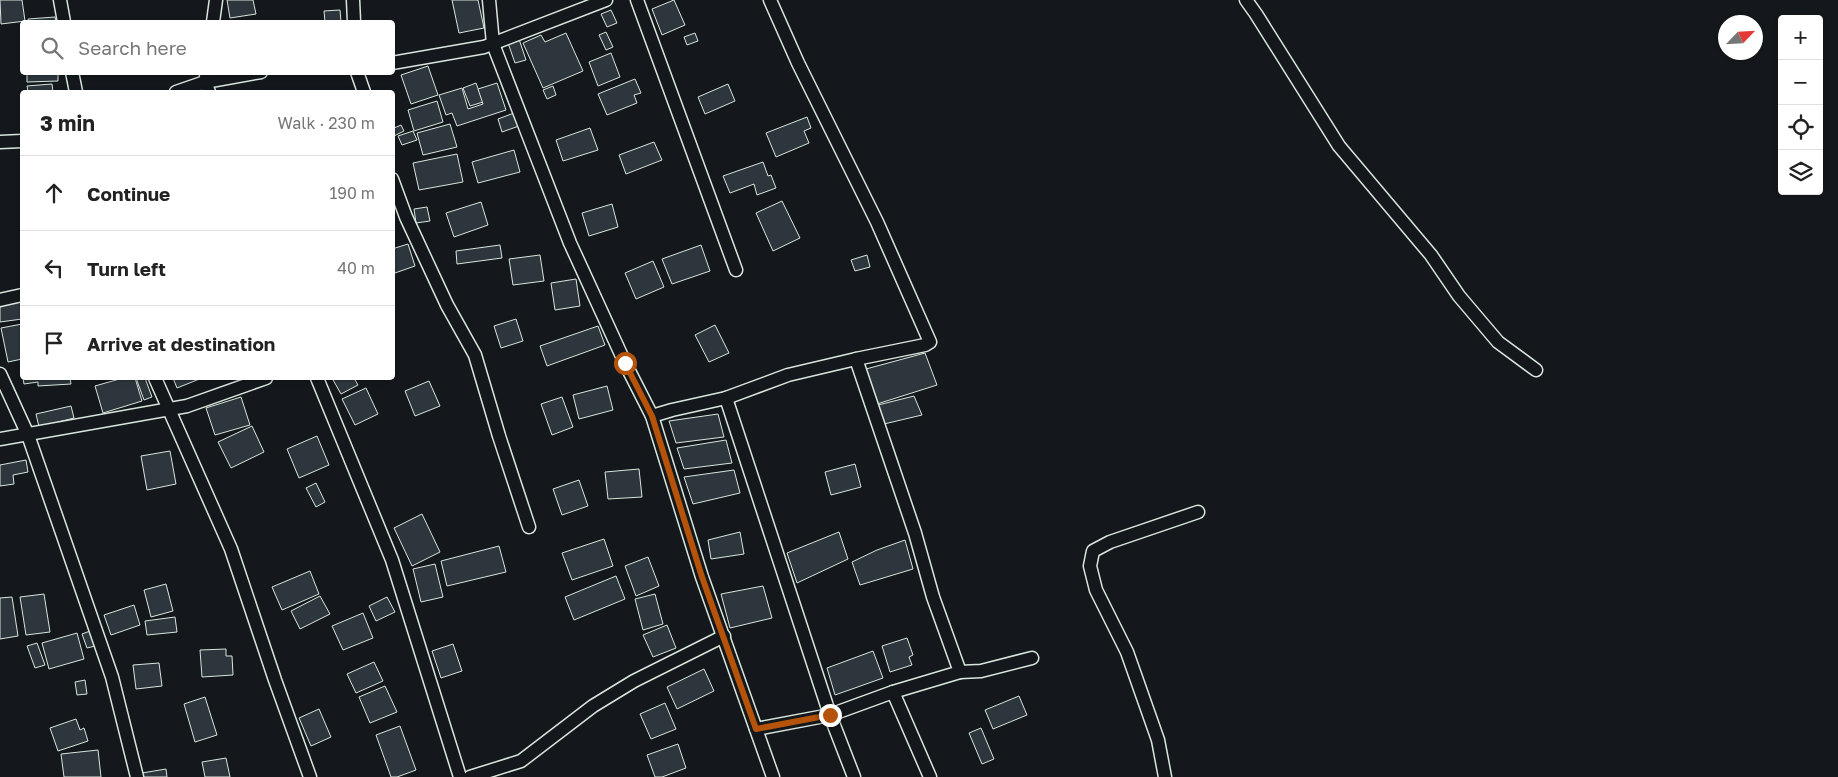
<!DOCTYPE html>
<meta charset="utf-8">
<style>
body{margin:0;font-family:"Golos Text",sans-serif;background:#f6f6f6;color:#222}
.controls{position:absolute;right:15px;top:15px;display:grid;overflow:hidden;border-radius:5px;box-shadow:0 1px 4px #0004}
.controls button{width:45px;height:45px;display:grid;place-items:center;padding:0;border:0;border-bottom:1px solid #e0e0e0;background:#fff;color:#222;font:25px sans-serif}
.compass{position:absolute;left:1718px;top:15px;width:45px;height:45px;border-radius:50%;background:#fff;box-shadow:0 1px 4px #0004;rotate:65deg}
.stop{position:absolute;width:15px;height:15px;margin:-11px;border:4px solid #b45309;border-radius:50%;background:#fff}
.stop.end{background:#b45309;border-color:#fff;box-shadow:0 1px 5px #0008}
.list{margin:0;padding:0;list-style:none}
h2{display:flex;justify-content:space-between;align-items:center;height:65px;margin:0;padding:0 20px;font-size:21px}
h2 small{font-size:16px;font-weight:400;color:#767676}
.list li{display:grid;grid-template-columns:32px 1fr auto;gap:15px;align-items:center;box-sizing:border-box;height:75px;padding:0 20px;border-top:1px solid #e0e0e0}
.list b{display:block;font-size:19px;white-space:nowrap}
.list em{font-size:16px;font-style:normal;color:#767676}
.icon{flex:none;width:28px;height:28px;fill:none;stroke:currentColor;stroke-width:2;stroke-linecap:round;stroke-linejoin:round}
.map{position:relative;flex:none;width:1838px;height:777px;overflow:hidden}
.search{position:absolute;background:#fff;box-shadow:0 1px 4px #0004;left:20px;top:20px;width:375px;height:55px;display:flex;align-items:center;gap:12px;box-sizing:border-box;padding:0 18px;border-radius:5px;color:#767676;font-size:19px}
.panel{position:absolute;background:#fff;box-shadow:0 1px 4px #0004;left:20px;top:90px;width:375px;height:290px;border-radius:5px}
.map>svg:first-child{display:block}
</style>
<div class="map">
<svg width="1838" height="777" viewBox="0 0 1838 777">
<rect width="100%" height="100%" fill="#14181c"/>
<!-- building -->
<g fill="#2c363c" stroke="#d8e6dc">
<path d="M0 0H22L25 21 1 24Z"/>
<path d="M227 0H253L256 14 230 18Z"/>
<path d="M452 0H478L484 28 459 33Z"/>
<path d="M674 0 685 25 662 35 652 9Z"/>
<path d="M340 10 341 22H325L324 11Z"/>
<path d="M611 10 617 23 607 27 601 14Z"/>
<path d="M55 17 56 22H29L28 19Z"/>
<path d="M606 32 613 47 606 50 599 35Z"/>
<path d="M566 33 583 71 543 88 523 43 541 35 545 42Z"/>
<path d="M695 33 698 41 687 45 684 37Z"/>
<path d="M519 39 526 60 515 63 508 43Z"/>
<path d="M611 53 620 77 598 86 589 62Z"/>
<path d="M428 66 438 95 411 104 401 75Z"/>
<path d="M27 72H58V81L27 82Z"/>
<path d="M635 79 641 93 634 95 637 103 607 115 598 94Z"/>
<path d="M476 83 483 102 470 106 463 88Z"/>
<path d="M497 83 506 110 457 126 452 113 446 115 439 95 462 88 468 109 483 104 478 89Z"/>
<path d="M52 84 53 92H28L27 86Z"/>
<path d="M728 84 735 101 705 114 698 97Z"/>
<path d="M553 86 556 95 547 99 543 90Z"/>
<path d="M437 101 443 122 414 131 408 110Z"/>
<path d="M514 113 519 126 502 132 498 119Z"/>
<path d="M807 117 811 128 804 131 809 143 776 157 766 133Z"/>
<path d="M450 124 457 147 423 155 417 133Z"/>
<path d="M401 125 404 131 392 137V129Z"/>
<path d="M590 128 598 150 563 161 556 140Z"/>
<path d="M413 131 417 140 402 145 398 136Z"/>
<path d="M654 142 662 160 626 174 619 155Z"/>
<path d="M514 150 520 172 478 183 472 162Z"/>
<path d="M457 154 463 182 419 190 413 163Z"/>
<path d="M763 162 768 176 771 175 776 188 757 195 754 184 730 193 723 176Z"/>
<path d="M782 201 800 238 773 251 756 213Z"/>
<path d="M481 202 488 225 454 237 446 213Z"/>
<path d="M612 204 618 227 589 236 582 213Z"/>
<path d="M427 207 430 221 416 223 414 209Z"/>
<path d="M408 244 415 266 392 274V249Z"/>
<path d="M500 245 502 258 457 264 456 251Z"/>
<path d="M701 245 710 271 672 284 662 259Z"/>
<path d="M540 255 544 281 513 285 509 259Z"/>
<path d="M867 255 870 267 855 271 851 260Z"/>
<path d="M653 261 664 287 636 299 625 273Z"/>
<path d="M576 279 580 306 555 310 551 283Z"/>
<path d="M22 302V319L0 322V305Z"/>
<path d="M516 319 523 341 501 348 494 326Z"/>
<path d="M22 324V359L8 362 1 328Z"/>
<path d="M715 325 729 353 709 362 695 335Z"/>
<path d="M598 326 605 345 547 366 540 346Z"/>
<path d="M925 353 937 385 877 404 866 369Z"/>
<path d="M23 378H70L71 384 38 386V382L24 384Z"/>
<path d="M123 378H135L142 401 103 413 95 386Z"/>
<path d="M136 378H145L152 397 144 400Z"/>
<path d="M173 378H202L177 388Z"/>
<path d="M332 378H354L358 385 341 394Z"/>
<path d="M429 381 440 406 415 416 405 391Z"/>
<path d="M607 386 613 410 579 419 573 395Z"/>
<path d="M366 388 378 414 355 425 342 399Z"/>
<path d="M914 396 922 415 884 424 878 405Z"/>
<path d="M241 397 250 425 215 435 206 408Z"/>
<path d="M562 397 573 427 552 435 541 404Z"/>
<path d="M71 406 74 418 39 427 36 414Z"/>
<path d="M718 414 724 437 676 443 669 421Z"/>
<path d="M252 426 264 452 231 468 218 442Z"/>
<path d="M317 436 329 465 299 478 287 449Z"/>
<path d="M726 440 732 463 684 469 677 448Z"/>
<path d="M170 451 176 484 147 490 141 456Z"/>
<path d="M26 460 28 472 13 475 14 484 0 486V465Z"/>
<path d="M855 464 861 487 831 495 825 472Z"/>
<path d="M639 469 642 497 608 499 605 472Z"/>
<path d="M734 470 740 493 693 504 684 477Z"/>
<path d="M579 480 588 506 562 515 553 489Z"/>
<path d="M316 483 325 502 316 507 306 488Z"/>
<path d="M422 514 440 552 412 566 394 528Z"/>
<path d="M740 532 744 554 711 559 708 540Z"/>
<path d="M839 532 848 559 797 583 787 553Z"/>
<path d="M604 539 613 566 572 580 562 553Z"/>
<path d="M905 540 913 569 860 585 852 562 877 550Z"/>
<path d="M499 546 506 572 447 586 441 561Z"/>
<path d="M648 557 659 586 636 596 625 566Z"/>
<path d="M435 564 443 597 421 602 413 569Z"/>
<path d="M310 571 319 594 282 610 272 587Z"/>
<path d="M616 576 625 599 574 620 565 597Z"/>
<path d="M166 584 173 611 151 617 144 590Z"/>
<path d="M763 586 772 618 730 628 721 594Z"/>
<path d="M44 594 50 632 26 635 20 597Z"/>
<path d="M655 594 663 624 643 630 635 599Z"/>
<path d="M320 596 330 614 300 629 291 611Z"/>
<path d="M12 597 18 636 0 639V598Z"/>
<path d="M387 597 395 612 376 621 369 606Z"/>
<path d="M134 605 140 625 111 635 104 615Z"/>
<path d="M363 613 373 638 343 650 332 626Z"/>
<path d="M175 617 177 632 147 635 145 621Z"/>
<path d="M667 625 676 648 653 657 643 635Z"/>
<path d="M90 631 95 646 87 648 82 634Z"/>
<path d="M77 633 84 659 49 669 42 643Z"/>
<path d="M907 638 913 655 909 657 912 665 890 672 882 646Z"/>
<path d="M37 643 45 665 35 668 27 646Z"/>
<path d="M453 644 462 671 441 678 432 651Z"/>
<path d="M226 649V656H232L233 675 202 677 200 650Z"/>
<path d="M873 651 883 678 835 695 827 668Z"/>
<path d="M374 662 383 681 356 693 347 674Z"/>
<path d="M159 663 162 686 136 689 133 665Z"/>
<path d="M704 669 714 691 677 709 667 687Z"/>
<path d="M85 680 87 694 77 695 75 682Z"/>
<path d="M385 686 397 712 370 723 359 697Z"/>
<path d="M1019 696 1027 715 993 729 985 710Z"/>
<path d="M205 697 217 735 195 742 184 704Z"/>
<path d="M665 703 676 729 651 739 640 714Z"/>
<path d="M319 709 331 737 311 746 299 718Z"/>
<path d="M76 719 80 730 84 728 88 741 58 751 50 728Z"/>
<path d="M400 726 416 770 397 777H391L376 735Z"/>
<path d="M981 728 994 759 982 764 969 733Z"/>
<path d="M678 744 686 768 662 777H655L647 755Z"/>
<path d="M98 750 101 777H64L61 754Z"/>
<path d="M226 758 230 777H205L202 762Z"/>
<path d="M166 769 167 777H142V773Z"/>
</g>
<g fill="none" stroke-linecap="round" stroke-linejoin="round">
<!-- minor casing -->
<g stroke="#d8e6dc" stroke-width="15">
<g id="minor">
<path d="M60 0 64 22"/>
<path d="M353 0 354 22"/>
<path d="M489 0 493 44 570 243 625 363 652 416 702 577 773 777"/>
<path d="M637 0 736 270"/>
<path d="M1246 0 1256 14 1339 146 1431 255 1459 296 1498 342 1536 370"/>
<path d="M213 22 216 0"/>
<path d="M392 63 484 47 606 0"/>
<path d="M72 72 76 92"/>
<path d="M207 72 205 82 209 92"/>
<path d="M357 72 364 92"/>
<path d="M176 92 205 82 261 72"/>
<path d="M0 142 22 141"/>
<path d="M392 179 406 217 447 305 475 355 499 436 529 527"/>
<path d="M0 300 22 295"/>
<path d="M0 374 28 435 112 677 137 777"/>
<path d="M155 378 231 549 275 680 310 777"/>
<path d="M317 378 392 560 460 777"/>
<path d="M726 398 830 715 854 777"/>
<path d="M652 416 672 410 726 398 788 375 856 359 925 345 930 342 877 222 798 63 770 0"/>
<path d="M0 439 187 406 266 378"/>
<path d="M960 672 981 671 1032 658"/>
<path d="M893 692 930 777"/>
<path d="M756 729 830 715 893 692 960 672 933 597 915 533 856 359"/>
<path d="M470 777 521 761 593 706 634 681 724 636"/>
<path d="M1165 777 1158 740 1127 652 1096 590 1090 566 1093 551 1110 542 1198 512"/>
</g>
</g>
<!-- minor -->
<use href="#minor" stroke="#14181c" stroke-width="12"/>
</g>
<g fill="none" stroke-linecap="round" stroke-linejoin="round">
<!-- route -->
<path stroke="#b45309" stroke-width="6" d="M625 363 652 416 702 577 756 729 830 715"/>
</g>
</svg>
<div class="controls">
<button>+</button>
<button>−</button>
<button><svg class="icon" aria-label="locate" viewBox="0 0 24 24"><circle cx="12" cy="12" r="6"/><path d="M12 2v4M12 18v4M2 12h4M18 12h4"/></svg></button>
<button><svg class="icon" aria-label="layers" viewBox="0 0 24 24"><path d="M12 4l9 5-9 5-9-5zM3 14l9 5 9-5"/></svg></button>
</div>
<svg class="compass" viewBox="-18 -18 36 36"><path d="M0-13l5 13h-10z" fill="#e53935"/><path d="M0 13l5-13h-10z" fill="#767676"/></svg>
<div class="stop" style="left:625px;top:363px"></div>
<div class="stop end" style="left:830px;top:715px"></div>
<div class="search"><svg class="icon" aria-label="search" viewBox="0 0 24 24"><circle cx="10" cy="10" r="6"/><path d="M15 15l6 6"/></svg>Search here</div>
<section class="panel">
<h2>3 min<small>Walk · 230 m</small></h2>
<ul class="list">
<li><svg class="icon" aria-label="ahead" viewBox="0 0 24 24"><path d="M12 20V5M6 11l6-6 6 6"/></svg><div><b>Continue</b></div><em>190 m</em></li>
<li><svg class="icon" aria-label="left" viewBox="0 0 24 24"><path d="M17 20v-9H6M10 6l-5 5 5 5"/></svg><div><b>Turn left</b></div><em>40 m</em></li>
<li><svg class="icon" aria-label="arrive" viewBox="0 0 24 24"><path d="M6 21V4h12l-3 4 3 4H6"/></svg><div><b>Arrive at destination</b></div></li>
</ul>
</section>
</div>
